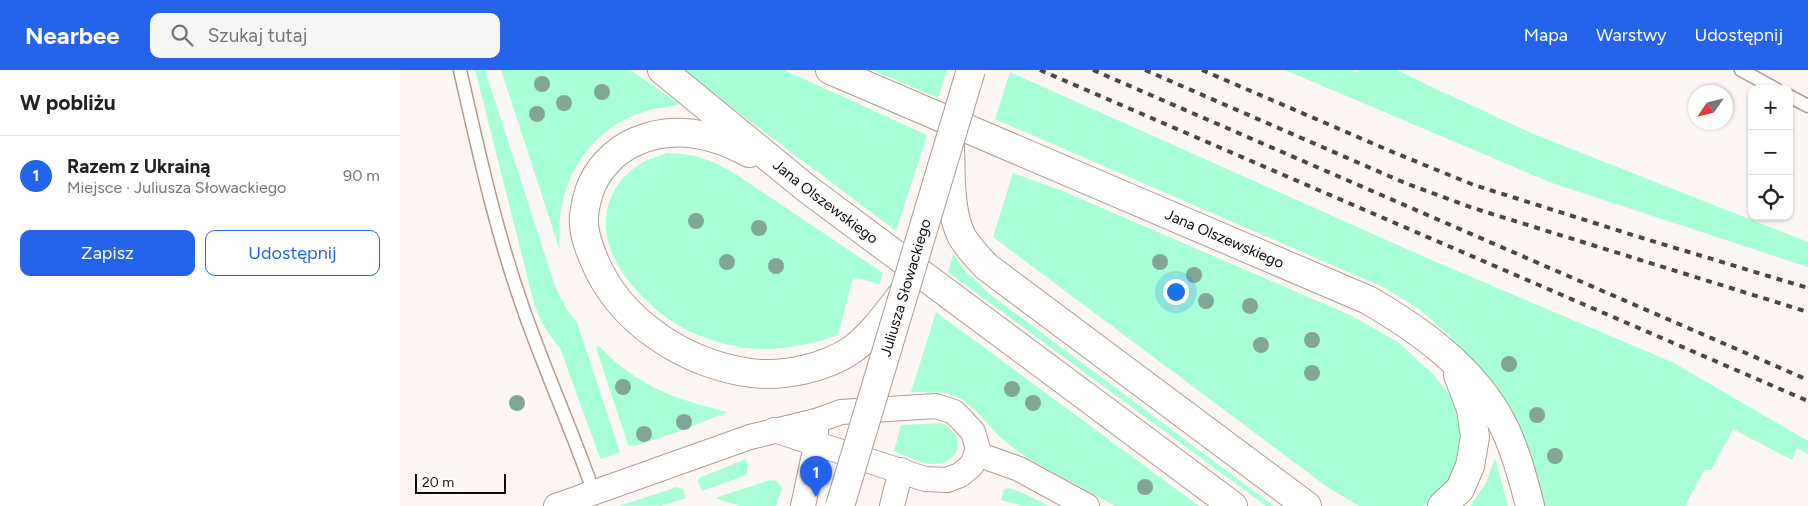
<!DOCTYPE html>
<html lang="pl">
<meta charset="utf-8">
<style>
body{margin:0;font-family:Figtree,sans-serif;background:#f6f6f6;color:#202124}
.controls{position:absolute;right:15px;top:15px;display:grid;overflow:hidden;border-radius:10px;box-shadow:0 1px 4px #0004}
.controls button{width:45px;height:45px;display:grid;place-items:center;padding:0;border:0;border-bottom:1px solid #e0e0e0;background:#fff;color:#202124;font:25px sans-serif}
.compass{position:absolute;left:1288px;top:15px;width:45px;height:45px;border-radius:50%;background:#fff;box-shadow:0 1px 4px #0004;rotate:235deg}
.scale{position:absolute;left:15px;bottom:12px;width:91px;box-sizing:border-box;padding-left:5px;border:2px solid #110a07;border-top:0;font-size:14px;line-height:18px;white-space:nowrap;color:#110a07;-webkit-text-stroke:4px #fff;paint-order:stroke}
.you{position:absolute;left:775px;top:221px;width:18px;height:18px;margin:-12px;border:4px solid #fff;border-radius:50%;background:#1a73e8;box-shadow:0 0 0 8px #1a73e833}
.badge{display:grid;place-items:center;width:32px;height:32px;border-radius:50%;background:#2563eb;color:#fff;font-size:16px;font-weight:700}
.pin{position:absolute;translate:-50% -41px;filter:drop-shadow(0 1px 2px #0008)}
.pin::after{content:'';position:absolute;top:26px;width:18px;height:15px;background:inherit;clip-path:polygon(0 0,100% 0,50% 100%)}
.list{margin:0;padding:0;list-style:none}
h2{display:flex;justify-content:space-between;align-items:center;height:65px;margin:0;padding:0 20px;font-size:21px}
h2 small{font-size:16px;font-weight:400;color:#757577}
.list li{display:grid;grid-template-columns:32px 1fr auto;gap:15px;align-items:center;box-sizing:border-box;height:80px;padding:0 20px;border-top:1px solid #e0e0e0}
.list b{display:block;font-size:19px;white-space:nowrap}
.list p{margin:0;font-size:16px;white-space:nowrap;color:#757577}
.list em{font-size:16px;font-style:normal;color:#757577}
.actions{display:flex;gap:10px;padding:15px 20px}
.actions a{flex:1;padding:11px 0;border:1px solid #2563eb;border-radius:10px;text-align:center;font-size:18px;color:#2563eb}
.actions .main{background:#2563eb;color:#fff}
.icon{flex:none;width:28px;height:28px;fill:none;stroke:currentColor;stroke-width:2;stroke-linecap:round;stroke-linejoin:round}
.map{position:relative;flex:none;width:1408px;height:436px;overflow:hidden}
header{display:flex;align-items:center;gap:30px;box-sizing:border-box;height:70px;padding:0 25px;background:#2563eb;color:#fff}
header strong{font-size:24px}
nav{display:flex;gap:28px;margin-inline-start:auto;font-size:18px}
.search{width:350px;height:45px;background:#f6f6f6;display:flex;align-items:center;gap:12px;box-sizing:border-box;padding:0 18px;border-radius:10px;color:#757577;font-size:19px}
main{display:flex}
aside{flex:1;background:#fff}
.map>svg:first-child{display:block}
</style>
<header>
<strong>Nearbee</strong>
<div class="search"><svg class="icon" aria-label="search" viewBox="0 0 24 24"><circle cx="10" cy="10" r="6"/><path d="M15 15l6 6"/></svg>Szukaj tutaj</div>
<nav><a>Mapa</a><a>Warstwy</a><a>Udostępnij</a></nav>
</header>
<main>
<aside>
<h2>W pobliżu<small></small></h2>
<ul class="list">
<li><span class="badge">1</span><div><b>Razem z Ukrainą</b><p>Miejsce · Juliusza Słowackiego</p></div><em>90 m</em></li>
</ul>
<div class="actions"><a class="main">Zapisz</a><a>Udostępnij</a></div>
</aside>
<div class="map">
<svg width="1408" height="436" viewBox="0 0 1408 436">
<rect width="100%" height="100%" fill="#fcf7f5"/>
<!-- green -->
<g fill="#a8fed6">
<path d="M75 0H85L155 216 167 240 177 252 220 382 201 389 198 383 160 278C148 265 142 253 135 237Z"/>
<path d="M101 0H230L280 34C272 37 265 37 258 38 247 40 235 45 225 49 176 75 154 128 160 181Z"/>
<path d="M282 0H384L527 65 496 161Z"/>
<path d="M472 0H547L538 28Z"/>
<path d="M885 0H952L958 3 959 0H997L1034 18 1136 65 1408 172V197L1152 113Z"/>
<path d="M610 2 1020 185 1274 293 1408 371V384L1397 378 1392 390 1333 359 1311 400H1304L1285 436H1140L1071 289 1047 263 1019 239 983 217 595 49Z"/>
<path d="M267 83C296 84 309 89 334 103L483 203 479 214 453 207 438 265C404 277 366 284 329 275 308 270 285 261 267 248 229 220 189 171 213 123 220 109 232 98 245 91 252 88 260 86 267 83Z"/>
<path d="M613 103 665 122 950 245 998 272 1033 304 1047 321 1057 338 1063 376 1050 411 1039 424 1023 436H959L927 417 593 167Z"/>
<path d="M553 184 566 202 590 224 874 436H866L548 202Z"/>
<path d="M536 242 799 436H715L634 392 616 380 600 367 576 341 562 329 546 323 511 322Z"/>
<path d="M199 276C237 316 275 329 327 342L281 361 234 376 228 375 196 278Z"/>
<path d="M542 353C566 365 562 393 534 394 524 395 504 385 494 381L501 355Z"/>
<path d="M1095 388 1108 436H1070L1086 413Z"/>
<path d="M346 389 348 400 346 405 302 421 298 412 299 408Z"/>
<path d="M370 410 377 411 382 418 376 436H340L315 428Z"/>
<path d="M277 417 283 419 286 428 261 436H219Z"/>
<path d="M608 418 621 422 649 436H623L601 430 604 419Z"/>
</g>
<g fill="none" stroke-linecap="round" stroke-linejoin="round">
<!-- service casing -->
<g stroke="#af9b91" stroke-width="15">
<g id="service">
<path d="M60 0C78 79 95 158 122 235 144 299 172 360 194 423"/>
<path d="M1341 0 1376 19"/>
<path d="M1389 26 1408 36"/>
</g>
</g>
<!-- minor casing -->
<g stroke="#af9b91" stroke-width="26">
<g id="minor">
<path d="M577 384 619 399 687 436"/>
<path d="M156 436 350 367 416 351 441 342 536 336 554 342 562 350 573 362 578 379 572 395 560 405 547 410 525 409 374 360"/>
<path d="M403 436 416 375V358"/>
<path d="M492 436 501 400"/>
</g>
</g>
<!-- secondary casing -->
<g stroke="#af9b91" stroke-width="30">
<g id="secondary">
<path id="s1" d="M262 0 406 118 833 436"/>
<path id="s2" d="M430 0 968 230C1020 260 1073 298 1102 353 1115 378 1123 408 1130 436"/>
<path d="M550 74C551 102 549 142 562 167 569 178 578 188 587 197L907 436"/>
<path d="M349 83C314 64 274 55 237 71 215 80 196 100 189 122 186 132 183 145 184 155 185 168 190 180 195 192 221 253 286 294 351 303 384 307 426 298 453 279 473 264 488 242 503 223"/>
<path d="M1042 436 1060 419 1070 396 1075 367 1071 339 1058 305"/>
</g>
</g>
<!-- service -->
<use href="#service" stroke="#fff" stroke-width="12"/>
<!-- minor -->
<use href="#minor" stroke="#fff" stroke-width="24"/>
<!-- secondary -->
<use href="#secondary" stroke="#fff" stroke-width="28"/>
<!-- rail -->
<g stroke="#4c4643" stroke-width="4" stroke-dasharray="6 6" stroke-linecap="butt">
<path d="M640 0 1408 331"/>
<path d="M693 0 1408 310"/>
<path d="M745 0 1005 113 1073 138 1408 242"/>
<path d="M802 0 995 83 1074 115 1239 167 1408 218"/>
</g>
<!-- tertiary-bridge casing -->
<g stroke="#af9b91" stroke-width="30" stroke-linecap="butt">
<g id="tertiary-bridge">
<path id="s3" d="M440 436 571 0"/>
</g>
</g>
<!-- tertiary-bridge -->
<use href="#tertiary-bridge" stroke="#fff" stroke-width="28"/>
</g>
<!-- trees -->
<g fill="#81a696">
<circle cx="142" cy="14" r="8"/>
<circle cx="202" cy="22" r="8"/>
<circle cx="164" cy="33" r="8"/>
<circle cx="137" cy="44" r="8"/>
<circle cx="296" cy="151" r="8"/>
<circle cx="359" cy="158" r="8"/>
<circle cx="327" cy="192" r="8"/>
<circle cx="760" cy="192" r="8"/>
<circle cx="376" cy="196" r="8"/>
<circle cx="794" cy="205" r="8"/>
<circle cx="806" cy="231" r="8"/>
<circle cx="850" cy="236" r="8"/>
<circle cx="912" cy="270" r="8"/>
<circle cx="861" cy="275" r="8"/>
<circle cx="1109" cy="294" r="8"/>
<circle cx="912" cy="303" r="8"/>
<circle cx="223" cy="317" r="8"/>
<circle cx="612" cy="319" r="8"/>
<circle cx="117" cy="333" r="8"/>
<circle cx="633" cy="333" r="8"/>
<circle cx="1137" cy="345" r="8"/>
<circle cx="284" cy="352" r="8"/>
<circle cx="244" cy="364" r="8"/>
<circle cx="1155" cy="386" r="8"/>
<circle cx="745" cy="417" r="8"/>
</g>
<g text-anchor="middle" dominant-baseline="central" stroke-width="4" stroke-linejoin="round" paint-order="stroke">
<!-- street labels -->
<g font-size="15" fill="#110a07" stroke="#fff">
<text stroke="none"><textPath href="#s1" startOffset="210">Jana Olszewskiego</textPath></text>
<text stroke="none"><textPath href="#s2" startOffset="429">Jana Olszewskiego</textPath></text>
<text stroke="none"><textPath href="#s3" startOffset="228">Juliusza Słowackiego</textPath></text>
</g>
</g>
</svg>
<div class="controls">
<button>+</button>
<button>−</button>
<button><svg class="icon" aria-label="locate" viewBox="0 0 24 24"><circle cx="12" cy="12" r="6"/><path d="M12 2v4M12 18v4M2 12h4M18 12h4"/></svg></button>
</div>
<svg class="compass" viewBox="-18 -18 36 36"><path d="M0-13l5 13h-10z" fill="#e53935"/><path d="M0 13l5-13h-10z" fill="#757577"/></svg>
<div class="scale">20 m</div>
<div class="you"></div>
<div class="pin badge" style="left:416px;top:427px">1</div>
</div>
</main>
